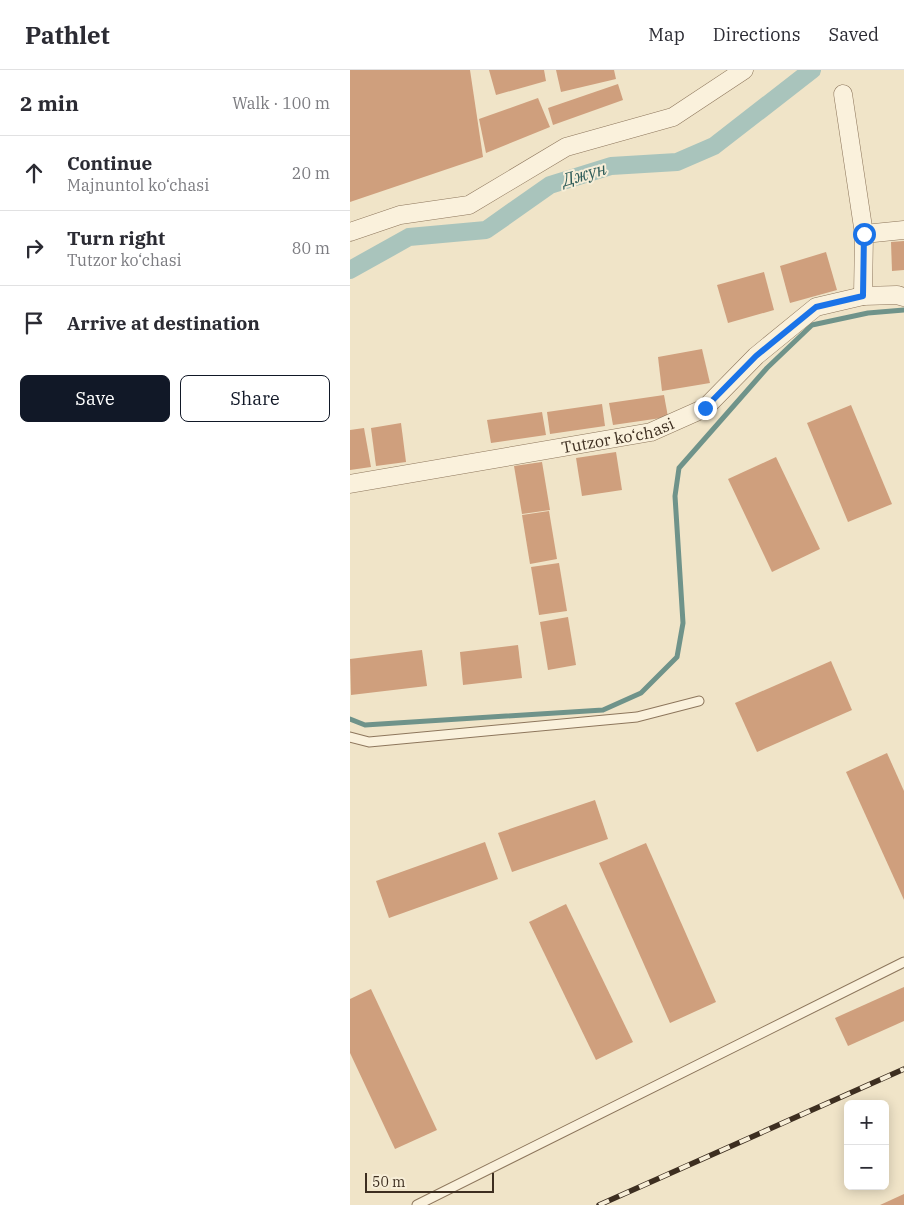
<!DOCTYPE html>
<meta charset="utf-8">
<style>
body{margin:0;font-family:"IBM Plex Serif",serif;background:#f7f7f7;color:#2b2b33}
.controls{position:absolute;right:15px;bottom:15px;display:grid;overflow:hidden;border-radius:8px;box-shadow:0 2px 12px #0003}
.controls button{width:45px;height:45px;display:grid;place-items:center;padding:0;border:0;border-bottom:1px solid #e1e1e2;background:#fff;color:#2b2b33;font:25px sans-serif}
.scale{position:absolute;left:15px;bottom:12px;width:129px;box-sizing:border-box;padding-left:5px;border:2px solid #3d2e20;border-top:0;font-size:14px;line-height:18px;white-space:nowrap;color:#3d2e20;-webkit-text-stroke:4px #f7eed8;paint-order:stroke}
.stop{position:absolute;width:15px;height:15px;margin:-11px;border:4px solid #1a73e8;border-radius:50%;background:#fff}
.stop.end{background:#1a73e8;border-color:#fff;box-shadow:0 1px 5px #0008}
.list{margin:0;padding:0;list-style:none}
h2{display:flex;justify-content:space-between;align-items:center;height:65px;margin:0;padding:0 20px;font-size:21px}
h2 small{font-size:16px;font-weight:400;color:#7c7c81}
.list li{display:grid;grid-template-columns:32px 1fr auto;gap:15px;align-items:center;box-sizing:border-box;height:75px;padding:0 20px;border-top:1px solid #e1e1e2}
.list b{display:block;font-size:19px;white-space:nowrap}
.list p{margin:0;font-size:16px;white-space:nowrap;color:#7c7c81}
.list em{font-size:16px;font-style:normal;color:#7c7c81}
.actions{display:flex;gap:10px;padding:15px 20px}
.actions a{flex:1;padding:11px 0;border:1px solid #111827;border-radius:8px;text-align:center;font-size:18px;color:#111827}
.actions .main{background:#111827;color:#fff}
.icon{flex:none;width:28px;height:28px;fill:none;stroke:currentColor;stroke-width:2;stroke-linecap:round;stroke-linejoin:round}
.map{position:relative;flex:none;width:554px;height:1135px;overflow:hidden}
header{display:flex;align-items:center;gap:30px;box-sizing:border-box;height:70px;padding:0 25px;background:#fff;border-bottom:1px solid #e1e1e2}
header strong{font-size:24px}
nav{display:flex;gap:28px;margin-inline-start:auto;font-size:18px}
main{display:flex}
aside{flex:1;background:#fff}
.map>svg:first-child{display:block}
</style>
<header>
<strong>Pathlet</strong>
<nav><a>Map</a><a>Directions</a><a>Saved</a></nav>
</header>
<main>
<aside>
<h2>2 min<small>Walk · 100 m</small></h2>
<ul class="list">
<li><svg class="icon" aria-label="ahead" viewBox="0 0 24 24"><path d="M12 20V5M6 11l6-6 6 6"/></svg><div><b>Continue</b><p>Majnuntol ko‘chasi</p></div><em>20 m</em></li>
<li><svg class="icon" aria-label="right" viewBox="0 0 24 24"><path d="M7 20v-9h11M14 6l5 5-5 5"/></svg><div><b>Turn right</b><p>Tutzor ko‘chasi</p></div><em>80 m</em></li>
<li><svg class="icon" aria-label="arrive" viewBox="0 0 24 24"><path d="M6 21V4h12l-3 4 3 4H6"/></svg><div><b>Arrive at destination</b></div></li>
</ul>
<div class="actions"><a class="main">Save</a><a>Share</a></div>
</aside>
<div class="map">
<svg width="554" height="1135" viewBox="0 0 554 1135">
<rect width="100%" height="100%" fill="#f0e4c8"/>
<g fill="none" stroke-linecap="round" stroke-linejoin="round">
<!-- stream -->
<path stroke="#6f938a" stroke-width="5" d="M0 649 15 655 253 640 291 623 327 587 333 553 325 426 329 398 417 298 462 255 518 243 554 240"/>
<!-- canal -->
<path stroke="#a9c4bc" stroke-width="18" d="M0 200 59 167 136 160 200 115 261 96 327 92 364 76 462 0"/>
</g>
<!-- building -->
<g fill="#cf9f7d">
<path d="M0 0H120L133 87 0 132Z"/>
<path d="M139 0H194L196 11 146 25Z"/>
<path d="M206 0H264L266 9 211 22Z"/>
<path d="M268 14 273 30 203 55 198 38Z"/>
<path d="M188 28 200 57 136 83 129 49Z"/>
<path d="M554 171V200L542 201 541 172Z"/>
<path d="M476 182 487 220 440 233 430 196Z"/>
<path d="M414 202 424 240 378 253 367 215Z"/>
<path d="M352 279 360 313 312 321 308 287Z"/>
<path d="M314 325 318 347 263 355 259 333Z"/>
<path d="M252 334 255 356 200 364 197 342Z"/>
<path d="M501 335 542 434 498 452 457 353Z"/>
<path d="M192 342 196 365 141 373 137 350Z"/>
<path d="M51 353 56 392 26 396 21 358Z"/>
<path d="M14 358 21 397 0 400V360Z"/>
<path d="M266 382 272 420 232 426 226 388Z"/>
<path d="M426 387 470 479 422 502 378 409Z"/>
<path d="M192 392 200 440 172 444 164 396Z"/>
<path d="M199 441 207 489 180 494 172 445Z"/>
<path d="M209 493 217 541 189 545 181 497Z"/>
<path d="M218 547 226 595 198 600 190 552Z"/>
<path d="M168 575 172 608 113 615 110 582Z"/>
<path d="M72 580 77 616 1 625 0 589Z"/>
<path d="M481 591 502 640 407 682 385 633Z"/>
<path d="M537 683 554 721V830L496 702Z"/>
<path d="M245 730 258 769 162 802 148 763Z"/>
<path d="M135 772 148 809 39 848 26 811Z"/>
<path d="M296 773 366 932 320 953 249 793Z"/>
<path d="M216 834 283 972 246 990 179 852Z"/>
<path d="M554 917V951L498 976 485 948Z"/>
<path d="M21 919 87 1060 45 1079 0 983V929Z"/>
<path d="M554 1124V1135H530Z"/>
</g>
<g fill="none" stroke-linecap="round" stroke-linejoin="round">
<!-- lane casing -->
<g stroke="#8d765c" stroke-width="11">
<g id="lane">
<path d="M0 667 19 672 287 647 349 631"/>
<path d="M67 1135 554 892"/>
</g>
</g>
<!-- street casing -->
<g stroke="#8d765c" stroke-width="19">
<g id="street">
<path d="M493 24 514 164"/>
<path d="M0 162 50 145 119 135 216 77 323 47 394 0"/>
<path d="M513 226 514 164 554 160"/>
<path id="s1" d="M0 414 301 362 355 338 406 286 466 237 513 226 547 225 554 227"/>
</g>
</g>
<!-- lane -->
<use href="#lane" stroke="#faf1dc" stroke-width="9"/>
<!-- street -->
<use href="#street" stroke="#faf1dc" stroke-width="18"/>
<!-- rail casing -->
<g stroke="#3d2e20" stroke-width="5.5">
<path id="rail" d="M249 1135 554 999"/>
</g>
<!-- rail -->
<use href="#rail" stroke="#f7eed8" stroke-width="4" stroke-dasharray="11" stroke-linecap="butt"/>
</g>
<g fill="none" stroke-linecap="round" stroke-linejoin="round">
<!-- route -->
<path stroke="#1a73e8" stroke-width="6" d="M355 338 406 286 466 237 513 226 514 164"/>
</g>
<g text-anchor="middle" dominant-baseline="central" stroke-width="4" stroke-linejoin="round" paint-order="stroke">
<!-- street labels -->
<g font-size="16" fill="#3d2e20" stroke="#f7eed8">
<text stroke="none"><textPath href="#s1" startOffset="272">Tutzor ko‘chasi</textPath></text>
</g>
<!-- water labels -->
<g font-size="18" font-style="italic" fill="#2f5d5a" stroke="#f7eed8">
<text transform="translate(234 104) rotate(-16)">Джун</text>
</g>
</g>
</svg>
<div class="controls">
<button>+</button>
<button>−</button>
</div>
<div class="scale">50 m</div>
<div class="stop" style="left:514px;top:164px"></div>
<div class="stop end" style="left:355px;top:338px"></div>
</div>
</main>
